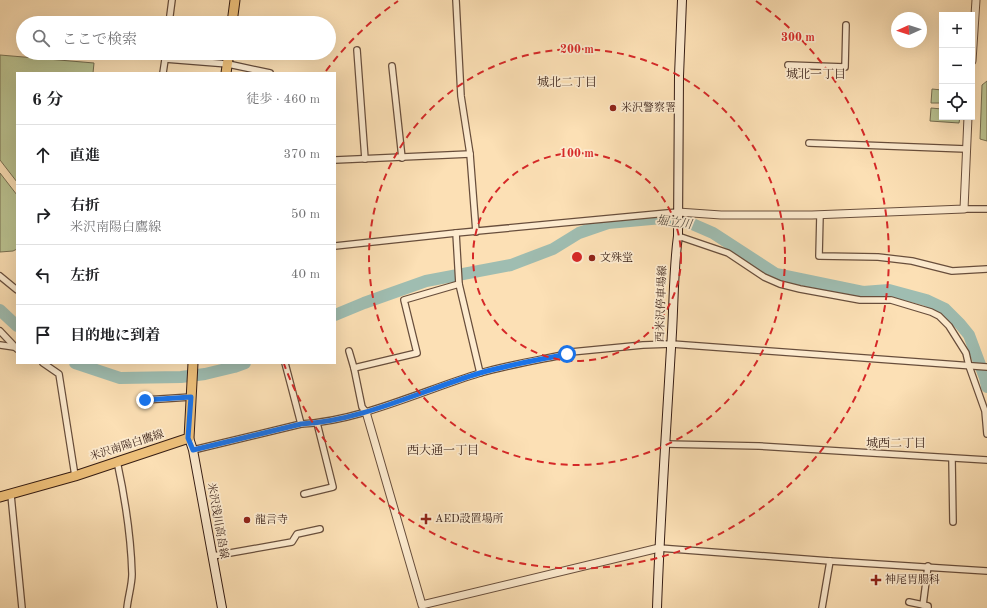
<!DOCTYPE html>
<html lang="ja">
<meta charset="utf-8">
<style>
body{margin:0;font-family:"Old Standard TT","Noto Serif JP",serif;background:#f6f6f6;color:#202124}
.controls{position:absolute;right:12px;top:12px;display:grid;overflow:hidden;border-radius:0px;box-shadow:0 4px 16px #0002}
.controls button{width:36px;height:36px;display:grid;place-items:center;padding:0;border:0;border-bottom:1px solid #e0e0e0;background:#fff;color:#202124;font:20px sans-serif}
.compass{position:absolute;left:891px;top:12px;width:36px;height:36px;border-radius:50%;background:#fff;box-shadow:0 4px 16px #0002;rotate:267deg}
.stop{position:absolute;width:12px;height:12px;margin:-9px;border:3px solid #1a73e8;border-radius:50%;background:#fff}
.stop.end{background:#1a73e8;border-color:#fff;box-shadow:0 1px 4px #0008}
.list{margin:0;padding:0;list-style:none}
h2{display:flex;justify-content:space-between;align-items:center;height:52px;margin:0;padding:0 16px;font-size:17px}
h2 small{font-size:13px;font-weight:400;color:#757577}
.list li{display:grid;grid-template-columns:26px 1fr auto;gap:12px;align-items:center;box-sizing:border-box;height:60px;padding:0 16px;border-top:1px solid #e0e0e0}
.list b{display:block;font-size:15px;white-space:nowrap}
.list p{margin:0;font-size:13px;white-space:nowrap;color:#757577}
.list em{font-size:13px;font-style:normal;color:#757577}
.icon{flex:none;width:22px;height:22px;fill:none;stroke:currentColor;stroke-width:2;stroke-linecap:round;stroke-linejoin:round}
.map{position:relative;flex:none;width:987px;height:608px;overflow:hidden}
.search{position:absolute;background:#fff;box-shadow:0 4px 16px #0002;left:16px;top:16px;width:320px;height:44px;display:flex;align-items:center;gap:10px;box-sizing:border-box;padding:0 14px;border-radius:22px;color:#757577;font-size:15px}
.panel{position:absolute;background:#fff;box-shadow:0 4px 16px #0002;left:16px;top:72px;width:320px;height:292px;border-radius:0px}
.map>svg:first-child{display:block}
</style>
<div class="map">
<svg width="987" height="608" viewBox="0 0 987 608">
<rect width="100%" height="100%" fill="#fce0b5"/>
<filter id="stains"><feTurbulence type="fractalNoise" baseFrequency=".005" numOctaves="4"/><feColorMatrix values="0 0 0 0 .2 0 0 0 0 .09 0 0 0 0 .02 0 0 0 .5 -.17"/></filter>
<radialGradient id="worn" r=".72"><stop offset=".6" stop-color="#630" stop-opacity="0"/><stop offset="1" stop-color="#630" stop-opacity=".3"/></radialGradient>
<!-- grass -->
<g fill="#bbc391" stroke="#787052">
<path d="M0 55 94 63 93 73H17V182L0 160Z"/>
<path d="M987 81V141L980 139 982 85Z"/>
<path d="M932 89 942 90V103H931Z"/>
<path d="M931 108 942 109V117H960L959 123 930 121Z"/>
<path d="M0 173 17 195V249L13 251 0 252Z"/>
</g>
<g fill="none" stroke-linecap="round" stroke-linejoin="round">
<!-- river -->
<g stroke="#9fbdb1" stroke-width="12">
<path d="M0 310 17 326"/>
<path d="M335 315 364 303 426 281 511 265 553 249 579 233 608 223 662 218 690 223 713 233 776 274 863 292 889 290 926 300 945 309 960 324 969 335 985 378 987 387"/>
<path d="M75 363 120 378 181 377 205 374 234 367 245 363"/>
</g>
<!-- minor casing -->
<g stroke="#684e3c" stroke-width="8">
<g id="minor">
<path d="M456 0 461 96 470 154 476 232"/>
<path d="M169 23 172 0"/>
<path d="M357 50 365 159"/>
<path d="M165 59 228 64 270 73"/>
<path d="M788 65 845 67 846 25"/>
<path d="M392 66 402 158"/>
<path d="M163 73 166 53"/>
<path d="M809 143 966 149"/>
<path d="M335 160 470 154"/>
<path d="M964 209H987"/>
<path d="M820 215 819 256 878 257 912 261 952 271 987 269"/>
<path d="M456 233 459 284 480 373"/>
<path d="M678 236 728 253 764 277 780 284 800 289 860 300H891L931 312 939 316 949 326 966 353 969 366 985 411 987 434"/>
<path d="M335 246 456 233 678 212"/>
<path d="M0 276 17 290"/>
<path d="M0 331 17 349"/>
<path d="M0 345 14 347"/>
<path d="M349 351 354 368 362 407 366 412"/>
<path d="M43 363 59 374 75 476"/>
<path d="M285 363 301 424"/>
<path d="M354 368 417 353 404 300 459 284"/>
<path d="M145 400 191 397"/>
<path d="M665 444 759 446 987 460"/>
<path d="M193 450 301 424C360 421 424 390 480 373 508 365 538 360 567 354L571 352 643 345 672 344 987 367"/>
<path d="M952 459 953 522"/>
<path d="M117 461C125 498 131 537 132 574 132 585 128 597 127 608"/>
<path d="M304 494 333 487 317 423"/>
<path d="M11 495 22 608"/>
<path d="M659 548 830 561 987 571"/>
<path d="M213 556 292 542 297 534 320 529"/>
<path d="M909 602 928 606V608"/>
<path d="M923 605 928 566"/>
<path d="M822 608 830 561"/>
</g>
</g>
<!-- tertiary casing -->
<g stroke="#684e3c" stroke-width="9">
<g id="tertiary">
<path d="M972 61 976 0"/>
<path d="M678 212 721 215H812L964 209 968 117"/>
<path d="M366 412 422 605 659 548"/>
</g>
</g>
<!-- secondary casing -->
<g stroke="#361d14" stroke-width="10">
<g id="secondary">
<path d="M189 438 193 450 222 608"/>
<path d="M657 608C660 521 666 434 671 348 674 310 673 273 678 236L679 76 682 0"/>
</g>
</g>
<!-- primary casing -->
<g stroke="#361d14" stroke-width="11">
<g id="primary">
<path d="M232 23 235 0"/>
<path d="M226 73 229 53"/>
<path d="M0 497 75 476 189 438 193 363"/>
</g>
</g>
<!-- minor -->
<use href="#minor" stroke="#fdebcf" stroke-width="5.5"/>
<!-- tertiary -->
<use href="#tertiary" stroke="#fdebcf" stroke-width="7"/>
<!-- secondary -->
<use href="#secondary" stroke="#fdebcf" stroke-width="8"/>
<!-- primary -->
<use href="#primary" stroke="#eec07a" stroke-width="9"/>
</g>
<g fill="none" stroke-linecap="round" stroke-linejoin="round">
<!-- route -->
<path stroke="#1a73e8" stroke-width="5" d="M145 400 191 397 188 438 193 450 301 424C361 421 423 390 480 373 508 365 538 360 567 354"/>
</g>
<!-- distance rings -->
<g fill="none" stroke="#d62828" stroke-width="2" stroke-dasharray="7 5">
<circle cx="577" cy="257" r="104"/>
<circle cx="577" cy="257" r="208"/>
<path d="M326 71A312 312 0 0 1 398 1M756 1A312 312 0 1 1 284 364"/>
</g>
<!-- markers -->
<g fill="#8f2418" stroke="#fdebcf" stroke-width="1.5">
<circle cx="613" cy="108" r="4"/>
<circle cx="592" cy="258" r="4"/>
<path d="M424 513h4v4h4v4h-4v4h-4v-4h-4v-4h4z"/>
<circle cx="247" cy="520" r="4"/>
<path d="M874 574h4v4h4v4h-4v4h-4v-4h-4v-4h4z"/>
</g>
<g text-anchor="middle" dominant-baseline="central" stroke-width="3.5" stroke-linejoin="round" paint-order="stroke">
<!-- poi labels -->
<g font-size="11" fill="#361d14" stroke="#fdebcf" text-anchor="start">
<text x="621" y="108">米沢警察署</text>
<text x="600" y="258">文殊堂</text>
<text x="435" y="519">AED設置場所</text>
<text x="255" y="520">龍言寺</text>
<text x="885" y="580">神尾胃腸科</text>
</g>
<!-- street labels -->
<g font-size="11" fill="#361d14" stroke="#fdebcf">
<text transform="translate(662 304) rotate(-88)">西米沢停車場線</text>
<text transform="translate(127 446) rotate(-18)">米沢南陽白鷹線</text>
<text transform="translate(217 521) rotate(80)">米沢浅川高畠線</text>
</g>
<!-- neighbourhood labels -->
<g font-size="12" fill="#361d14" stroke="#fdebcf">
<text x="816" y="75">城北一丁目</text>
<text x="567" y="83">城北二丁目</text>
<text x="896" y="444">城西二丁目</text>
<text x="443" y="451">西大通一丁目</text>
</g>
<!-- water labels -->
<g font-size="12" font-style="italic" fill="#564d43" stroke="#fdebcf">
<text transform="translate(674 223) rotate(8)">堀立川</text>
</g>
</g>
<circle cx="577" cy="257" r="6" fill="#d62828" stroke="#fdebcf" stroke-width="2"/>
<g font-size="12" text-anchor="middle" font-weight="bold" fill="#d62828" stroke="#fdebcf" stroke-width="3.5" stroke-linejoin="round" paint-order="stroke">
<text x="798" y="41">300 m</text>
<text x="577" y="53">200 m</text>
<text x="577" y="157">100 m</text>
</g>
<rect width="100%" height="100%" filter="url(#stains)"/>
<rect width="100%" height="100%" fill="url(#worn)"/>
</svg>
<div class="controls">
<button>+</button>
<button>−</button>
<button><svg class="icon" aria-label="locate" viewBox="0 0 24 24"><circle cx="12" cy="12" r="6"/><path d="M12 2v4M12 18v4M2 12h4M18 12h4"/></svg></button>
</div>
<svg class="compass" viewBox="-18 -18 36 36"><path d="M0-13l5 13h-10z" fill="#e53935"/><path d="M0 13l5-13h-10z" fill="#757577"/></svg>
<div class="stop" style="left:567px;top:354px"></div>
<div class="stop end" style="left:145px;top:400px"></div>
<div class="search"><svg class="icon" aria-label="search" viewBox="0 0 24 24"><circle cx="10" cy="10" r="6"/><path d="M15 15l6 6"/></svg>ここで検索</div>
<section class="panel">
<h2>6 分<small>徒歩 · 460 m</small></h2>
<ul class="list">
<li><svg class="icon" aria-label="ahead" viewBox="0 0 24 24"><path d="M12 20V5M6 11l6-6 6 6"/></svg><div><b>直進</b></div><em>370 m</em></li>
<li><svg class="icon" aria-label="right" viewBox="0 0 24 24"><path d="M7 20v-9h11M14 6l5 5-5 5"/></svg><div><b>右折</b><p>米沢南陽白鷹線</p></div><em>50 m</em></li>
<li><svg class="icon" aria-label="left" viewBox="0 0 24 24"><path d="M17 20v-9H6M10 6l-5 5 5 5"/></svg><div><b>左折</b></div><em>40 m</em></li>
<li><svg class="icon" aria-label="arrive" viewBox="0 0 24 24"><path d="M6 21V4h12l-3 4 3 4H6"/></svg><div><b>目的地に到着</b></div></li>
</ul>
</section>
</div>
